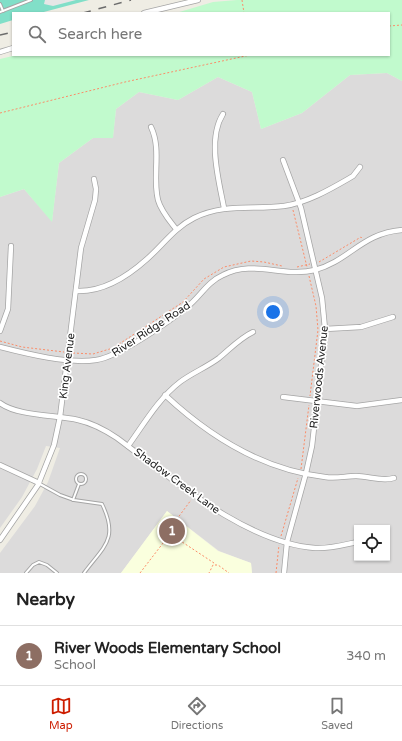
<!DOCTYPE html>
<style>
body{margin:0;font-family:"Varela Round",sans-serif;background:#f2f2f2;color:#222}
.controls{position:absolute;right:12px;bottom:12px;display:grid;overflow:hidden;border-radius:0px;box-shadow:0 1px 3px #0004}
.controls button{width:36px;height:36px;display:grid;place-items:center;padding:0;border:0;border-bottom:1px solid #e0e0e0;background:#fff;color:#222;font:20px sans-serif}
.you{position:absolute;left:273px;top:312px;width:14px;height:14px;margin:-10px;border:3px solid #fff;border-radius:50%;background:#1a73e8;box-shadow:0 0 0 6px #1a73e833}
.badge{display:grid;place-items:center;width:26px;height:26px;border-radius:50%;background:#cd1d00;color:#fff;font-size:13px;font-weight:700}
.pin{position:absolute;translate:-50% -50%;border:2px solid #fff;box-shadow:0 1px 4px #0006}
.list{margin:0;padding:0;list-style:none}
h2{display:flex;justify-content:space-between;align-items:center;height:52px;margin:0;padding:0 16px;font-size:17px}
h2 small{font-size:13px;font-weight:400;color:#767676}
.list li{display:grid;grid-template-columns:26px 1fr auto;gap:12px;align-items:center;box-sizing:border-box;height:60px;padding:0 16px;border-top:1px solid #e0e0e0}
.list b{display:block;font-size:15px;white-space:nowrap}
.list p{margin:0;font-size:13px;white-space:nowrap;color:#767676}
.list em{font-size:13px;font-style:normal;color:#767676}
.icon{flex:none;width:22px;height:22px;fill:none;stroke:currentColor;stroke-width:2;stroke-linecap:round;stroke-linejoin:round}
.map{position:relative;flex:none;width:402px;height:573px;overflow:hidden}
.search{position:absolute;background:#fff;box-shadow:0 1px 3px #0004;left:12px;right:12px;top:12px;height:44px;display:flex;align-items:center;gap:10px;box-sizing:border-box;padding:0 14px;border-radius:0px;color:#767676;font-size:15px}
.sheet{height:112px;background:#fff}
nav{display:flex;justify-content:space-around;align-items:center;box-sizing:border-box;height:56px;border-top:1px solid #e0e0e0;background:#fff;font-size:11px;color:#767676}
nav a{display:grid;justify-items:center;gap:2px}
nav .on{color:#cd1d00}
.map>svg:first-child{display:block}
</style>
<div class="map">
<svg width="402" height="573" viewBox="0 0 402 573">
<rect width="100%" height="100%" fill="#efede4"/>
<!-- residential -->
<path fill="#dcdbdb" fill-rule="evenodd" d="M387 73 402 81V573H252L251 563 219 551 167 511 121 573H0V553L35 506 48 482 60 448 46 446 37 469 22 497 0 528V197L24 189 52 221 59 163 93 138 113 137 116 109 139 92 178 100 218 77 252 92 261 129 302 113 350 75ZM357 528H387V558H357Z"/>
<!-- education -->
<path fill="#faffde" d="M167 511 218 551 251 563 252 573H121Z"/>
<!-- park -->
<path fill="#c1facd" d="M237 0H402V81L387 73 350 75 302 113 261 129 252 92 218 77 178 100 139 92 116 109 113 138H93L59 163 52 222 24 189 0 197V59L17 55H389V13H176L213 2Z"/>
<!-- pitch -->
<path fill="#81dfc8" d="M0 0H89L40 13H13V20L0 24Z"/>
<!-- parking -->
<path fill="#e6e6e6" d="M45 0H76L53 6 44 4Z"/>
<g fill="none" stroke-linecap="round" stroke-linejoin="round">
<!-- lane casing -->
<g stroke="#a5a5a5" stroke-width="4">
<g id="lane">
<path d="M0 4 3 11"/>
<path d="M0 12 31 0"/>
<circle cx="81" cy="479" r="5"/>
<path d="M40 484 60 495 74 500 102 504C119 539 104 546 84 573"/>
<path d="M73 500 79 484"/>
<path d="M26 573 33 565 39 562 47 565 57 573"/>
</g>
</g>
<!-- street casing -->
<g stroke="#a5a5a5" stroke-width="6">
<g id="street">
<path d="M144 13 198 0"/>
<path d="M0 52 13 48"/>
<path d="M223 114C207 139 219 181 224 208"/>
<path d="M151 127C162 150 152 176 158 200 161 211 169 220 176 229"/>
<path d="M283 160 301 208 322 298 325 329 312 446 306 473 287 542 284 573"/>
<path d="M77 291C103 292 127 277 147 259 163 245 174 228 194 218 224 203 253 210 284 206 306 203 329 190 348 179L353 176 360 167"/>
<path d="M325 329 361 327 393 317"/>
<path d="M0 331 8 309 11 246"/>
<path d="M0 347C27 354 68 364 96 360 118 357 169 322 187 307 200 297 207 282 223 275 253 259 283 278 315 270 349 261 362 233 402 230"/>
<path d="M165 395C210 437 263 470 325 477 336 479 345 476 356 476 369 476 382 482 394 478"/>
<path d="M283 397 357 406 402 400"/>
<path d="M0 403C17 416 56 415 78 420 92 423 105 430 117 438 171 478 246 543 315 548 329 549 343 545 357 542"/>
<path d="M128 446C144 424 158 399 180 382 192 373 207 367 219 358 230 349 240 338 253 332"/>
<path d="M0 465 39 483"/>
<path d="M0 540 38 485 54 445 60 417 81 248 95 200 96 189 94 179"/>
</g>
</g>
<!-- path -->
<g stroke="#fb8d69" stroke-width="1" stroke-dasharray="2 2" stroke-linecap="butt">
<path d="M242 0 244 13"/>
<path d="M389 26 402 25"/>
<path d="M0 113 125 82 250 55"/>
<path d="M293 210 307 267"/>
<path d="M319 262 361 237 362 238"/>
<path d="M297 267 310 264"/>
<path d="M309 276 316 306 318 330 310 396"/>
<path d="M0 341 22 347 64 352"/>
<path d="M73 353 93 354 113 348 183 302 204 279 224 267 251 261 264 262 282 266"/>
<path d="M301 469 309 405"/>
<path d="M170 534 177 519 191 500"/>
<path d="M281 536 298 478"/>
<path d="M215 565H218L229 573"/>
<path d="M140 573 170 534 214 563 209 573"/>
<path d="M276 573 279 545"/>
</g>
<!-- lane -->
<use href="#lane" stroke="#fff" stroke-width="2"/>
<!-- street -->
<use href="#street" stroke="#fff" stroke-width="4.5"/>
<!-- rail -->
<g stroke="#6c6c6c" stroke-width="1.5" stroke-dasharray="8 8" stroke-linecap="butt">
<path d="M83 13 131 0"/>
<path d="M0 35 13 32"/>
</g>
</g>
<g text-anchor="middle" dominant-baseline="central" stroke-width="3.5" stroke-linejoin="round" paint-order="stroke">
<!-- street labels -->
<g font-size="11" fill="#1e1e1e" stroke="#fff">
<text transform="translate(151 329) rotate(-33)">River Ridge Road</text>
<text transform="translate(67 366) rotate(-83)">King Avenue</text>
<text transform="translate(319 377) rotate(-84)">Riverwoods Avenue</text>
<text transform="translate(177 481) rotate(36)">Shadow Creek Lane</text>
</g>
</g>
</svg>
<div class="controls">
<button><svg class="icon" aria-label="locate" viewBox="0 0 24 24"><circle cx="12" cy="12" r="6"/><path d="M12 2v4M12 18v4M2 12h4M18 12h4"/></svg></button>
</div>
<div class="you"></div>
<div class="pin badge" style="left:172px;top:531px;background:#8d6e63">1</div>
<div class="search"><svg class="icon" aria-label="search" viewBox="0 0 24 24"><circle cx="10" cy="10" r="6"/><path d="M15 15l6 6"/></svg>Search here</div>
</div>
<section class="sheet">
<h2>Nearby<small></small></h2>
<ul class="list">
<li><span class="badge" style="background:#8d6e63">1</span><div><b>River Woods Elementary School</b><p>School</p></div><em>340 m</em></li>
</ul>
</section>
<nav>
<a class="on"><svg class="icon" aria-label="map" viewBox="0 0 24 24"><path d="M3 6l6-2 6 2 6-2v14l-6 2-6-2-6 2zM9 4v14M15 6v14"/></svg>Map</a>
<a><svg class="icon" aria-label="directions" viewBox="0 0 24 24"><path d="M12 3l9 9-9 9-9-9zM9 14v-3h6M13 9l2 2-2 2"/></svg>Directions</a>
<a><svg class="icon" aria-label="saved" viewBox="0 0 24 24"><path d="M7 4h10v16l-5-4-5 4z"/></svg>Saved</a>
</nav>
